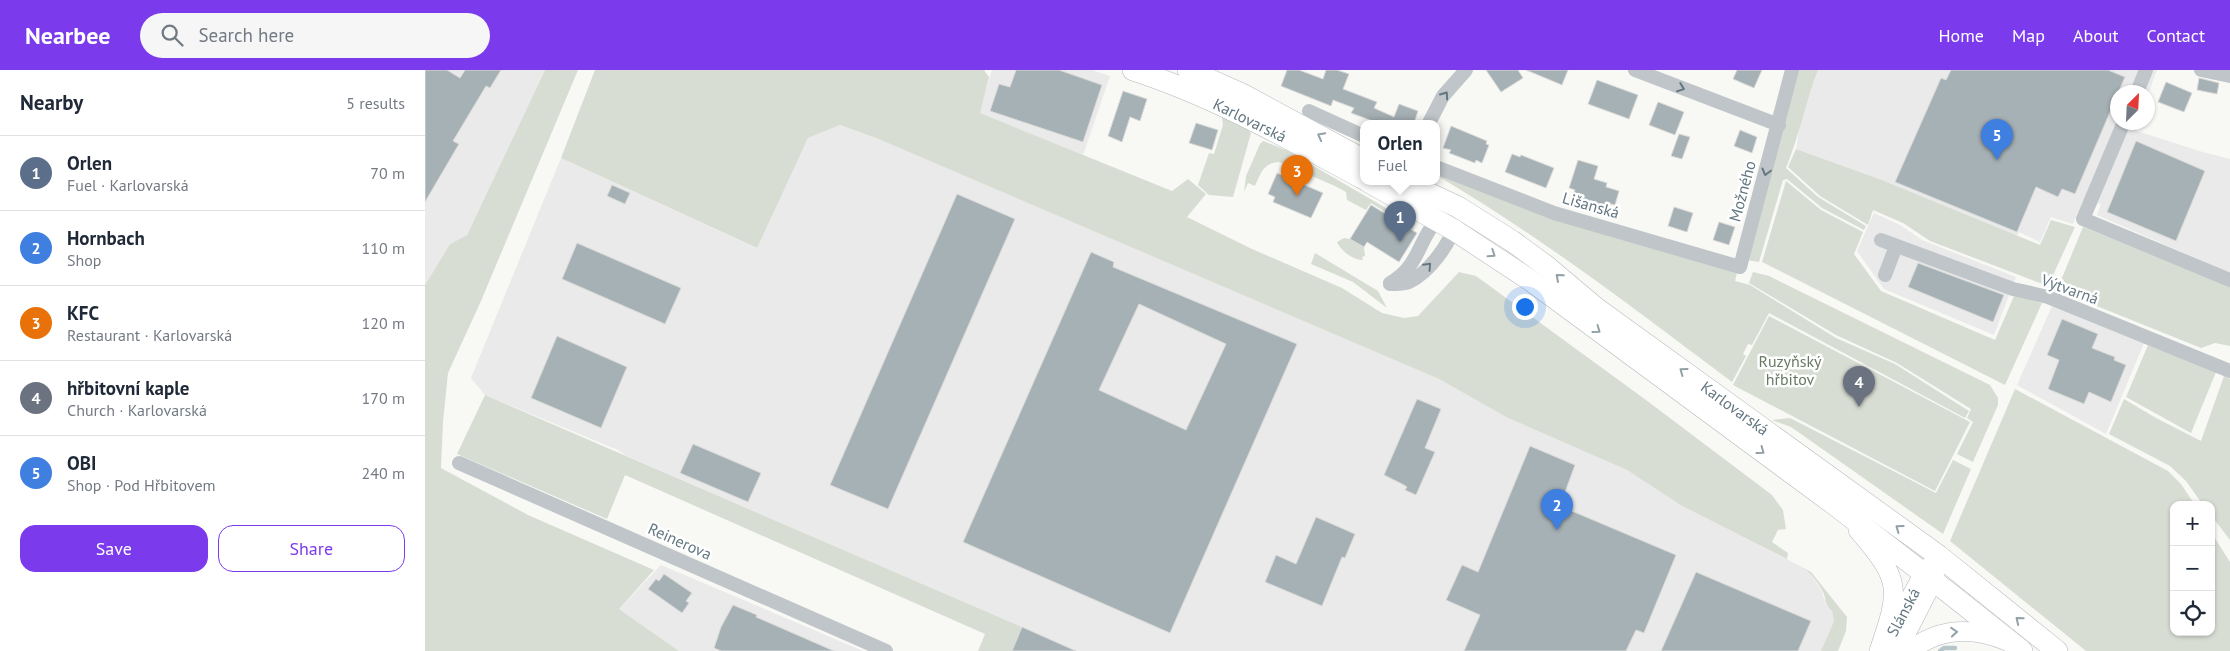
<!DOCTYPE html>
<meta charset="utf-8">
<style>
body{margin:0;font-family:"PT Sans",sans-serif;background:#f6f6f7;color:#1f2937}
.controls{position:absolute;right:15px;bottom:15px;display:grid;overflow:hidden;border-radius:10px;box-shadow:0 1px 4px #0004}
.controls button{width:45px;height:45px;display:grid;place-items:center;padding:0;border:0;border-bottom:1px solid #e0e1e3;background:#fff;color:#1f2937;font:25px sans-serif}
.compass{position:absolute;left:1685px;top:15px;width:45px;height:45px;border-radius:50%;background:#fff;box-shadow:0 1px 4px #0004;rotate:24deg}
.you{position:absolute;left:1099px;top:236px;width:18px;height:18px;margin:-12px;border:4px solid #fff;border-radius:50%;background:#1a73e8;box-shadow:0 0 0 8px #1a73e833}
.badge{display:grid;place-items:center;width:32px;height:32px;border-radius:50%;background:#7c3aed;color:#fff;font-size:16px;font-weight:700}
.pin{position:absolute;translate:-50% -41px;filter:drop-shadow(0 1px 2px #0008)}
.pin::after{content:'';position:absolute;top:26px;width:18px;height:15px;background:inherit;clip-path:polygon(0 0,100% 0,50% 100%)}
.popup{position:absolute;left:935px;top:50px;width:80px;height:65px;box-sizing:border-box;display:grid;place-content:center;border-radius:10px;background:#fff;filter:drop-shadow(0 1px 4px #0005);font-size:16px;white-space:nowrap;color:#747a83}
.popup b{font-size:19px;color:#1f2937}
.popup::after{content:'';position:absolute;left:50%;top:100%;margin-left:-10px;border:10px solid transparent;border-top-color:#fff}
.list{margin:0;padding:0;list-style:none}
h2{display:flex;justify-content:space-between;align-items:center;height:65px;margin:0;padding:0 20px;font-size:21px}
h2 small{font-size:16px;font-weight:400;color:#747a83}
.list li{display:grid;grid-template-columns:32px 1fr auto;gap:15px;align-items:center;box-sizing:border-box;height:75px;padding:0 20px;border-top:1px solid #e0e1e3}
.list b{display:block;font-size:19px;white-space:nowrap}
.list p{margin:0;font-size:16px;white-space:nowrap;color:#747a83}
.list em{font-size:16px;font-style:normal;color:#747a83}
.actions{display:flex;gap:10px;padding:15px 20px}
.actions a{flex:1;padding:11px 0;border:1px solid #7c3aed;border-radius:15px;text-align:center;font-size:18px;color:#7c3aed}
.actions .main{background:#7c3aed;color:#fff}
.icon{flex:none;width:28px;height:28px;fill:none;stroke:currentColor;stroke-width:2;stroke-linecap:round;stroke-linejoin:round}
.map{position:relative;flex:none;width:1805px;height:581px;overflow:hidden}
header{display:flex;align-items:center;gap:30px;box-sizing:border-box;height:70px;padding:0 25px;background:#7c3aed;color:#fff}
header strong{font-size:24px}
nav{display:flex;gap:28px;margin-inline-start:auto;font-size:18px}
.search{width:350px;height:45px;background:#f6f6f7;display:flex;align-items:center;gap:12px;box-sizing:border-box;padding:0 18px;border-radius:28px;color:#747a83;font-size:19px}
main{display:flex}
aside{flex:1;background:#fff}
.map>svg:first-child{display:block}
</style>
<header>
<strong>Nearbee</strong>
<div class="search"><svg class="icon" aria-label="search" viewBox="0 0 24 24"><circle cx="10" cy="10" r="6"/><path d="M15 15l6 6"/></svg>Search here</div>
<nav><a>Home</a><a>Map</a><a>About</a><a>Contact</a></nav>
</header>
<main>
<aside>
<h2>Nearby<small>5 results</small></h2>
<ul class="list">
<li><span class="badge" style="background:#5c6f8a">1</span><div><b>Orlen</b><p>Fuel · Karlovarská</p></div><em>70 m</em></li>
<li><span class="badge" style="background:#3f7fe0">2</span><div><b>Hornbach</b><p>Shop</p></div><em>110 m</em></li>
<li><span class="badge" style="background:#e8710a">3</span><div><b>KFC</b><p>Restaurant · Karlovarská</p></div><em>120 m</em></li>
<li><span class="badge" style="background:#6b7280">4</span><div><b>hřbitovní kaple</b><p>Church · Karlovarská</p></div><em>170 m</em></li>
<li><span class="badge" style="background:#3f7fe0">5</span><div><b>OBI</b><p>Shop · Pod Hřbitovem</p></div><em>240 m</em></li>
</ul>
<div class="actions"><a class="main">Save</a><a>Share</a></div>
</aside>
<div class="map">
<svg width="1805" height="581" viewBox="0 0 1805 581">
<rect width="100%" height="100%" fill="#f8f8f5"/>
<!-- built -->
<g fill="#e9eae9">
<path d="M0 0H120L42 165 25 174 0 215Z"/>
<path d="M567 0H667L685 6 658 85 554 43Z"/>
<path d="M1393 0H1732L1723 24 1722 22H1692V52L1712 53 1709 60 1774 81 1805 89V203L1672 145 1676 134 1658 130 1648 154 1626 147 1615 172 1594 162 1592 166 1457 110 1371 79 1375 55Z"/>
<path d="M415 55 451 68 1014 309 1081 347 1202 400 1257 436 1379 498 1385 504 1396 519 1401 535 1407 541 1409 551 1396 581H587L597 557 202 386 193 380 60 325 46 308 136 88 331 178 383 68Z"/>
<path d="M1449 143 1475 155 1497 170 1591 207 1569 265 1459 219 1432 181Z"/>
<path d="M1627 236 1719 273 1681 364 1592 315Z"/>
<path d="M236 495 438 581H254L194 539Z"/>
</g>
<!-- green -->
<g fill="#d8ddd4">
<path d="M120 0H153L56 231 23 303 18 352 16 398 103 445 229 500 194 539 254 581H0V215L25 174 42 165Z"/>
<path d="M170 0H559L564 7 555 43 747 121 763 109 781 124 762 147 827 179 917 218 957 243 979 248 993 246 1034 202 1051 206 1221 330 1347 425 1358 440 1361 459 1353 460 1347 472 1363 483 1362 489 1257 436 1202 400 1081 347 1014 309 451 68 415 55 383 68 332 178 136 88Z"/>
<path d="M1372 0H1393C1381 32 1374 66 1361 98L1393 127 1441 156 1439 160 1397 138 1362 109 1358 110 1334 192 1321 190Z"/>
<path d="M797 47 823 60 826 63 808 127 784 125 773 115 784 83 789 84 798 55Z"/>
<path d="M838 71 863 81 959 137 986 153 989 160 946 133 941 140 922 130 921 122 910 116 854 92C838 93 836 103 830 116L823 113 819 122 821 106 835 74Z"/>
<path d="M1371 79 1457 110 1615 175 1626 150 1650 157 1623 216 1505 171 1478 153 1448 140 1443 155 1395 126 1363 97Z"/>
<path d="M1011 99 1312 203 1310 211 1325 215 1411 268 1470 294 1544 341 1540 348 1344 243 1327 275 1323 274 1318 284 1321 286 1307 312C1211 240 1115 166 1011 105Z"/>
<path d="M1361 111 1396 140 1438 162 1429 184 1456 221 1570 270 1589 226 1617 233 1580 315 1337 192Z"/>
<path d="M1658 157 1805 216V276L1790 273 1776 278 1632 220Z"/>
<path d="M919 168 925 169 939 177 940 186 937 187 938 190C929 191 915 180 912 172Z"/>
<path d="M890 183 953 221 962 238 928 212 886 194Z"/>
<path d="M1328 202 1344 206 1565 315 1573 328V335L1548 392 1532 384 1548 352 1542 348 1546 339 1472 293 1411 265 1324 213Z"/>
<path d="M1344 246 1545 352 1510 421 1308 315Z"/>
<path d="M1723 275 1791 302 1766 363 1701 327Z"/>
<path d="M1799 306 1805 309V470L1786 445V435H1778L1761 411 1745 396 1684 364 1699 329 1731 348 1776 371Z"/>
<path d="M1590 319 1743 401 1756 414 1770 435H1749V562H1786V462L1805 492V581H1661L1525 471Z"/>
<path d="M60 325 597 557 587 581H553L560 564 200 405 182 449 32 384Z"/>
<path d="M1365 348 1511 423 1528 390 1546 399 1518 464 1366 357 1347 350Z"/>
<path d="M1379 498 1386 502 1422 547 1421 561 1413 581H1396L1409 551 1407 541C1398 533 1402 529 1397 520 1392 511 1386 504 1379 498Z"/>
</g>
<g fill="none" stroke-linecap="round" stroke-linejoin="round">
<!-- stream -->
<path stroke="#b8c6c9" stroke-width="4.5" d="M1515 581 1519 578H1530"/>
</g>
<!-- building -->
<g fill="#a6b1b5" stroke="#dadad8" fill-rule="evenodd">
<path d="M0 0H22L35 8 40 0H76L65 18 61 16 28 71 34 74 0 132Z"/>
<path d="M591 0H634L677 15 658 72 565 41 574 14 585 17Z"/>
<path d="M862 0H874L898 9 901 0H912L924 4 918 19 952 32 949 38 969 47 974 34 993 41 989 53H953L926 43 929 38 908 30 906 36 856 16Z"/>
<path d="M1061 0H1093L1098 8 1076 22Z"/>
<path d="M1101 0H1143L1137 15Z"/>
<path d="M1312 0H1337L1329 18 1308 9Z"/>
<path d="M1526 0H1683L1700 7 1650 124 1637 119 1633 127 1611 117 1592 162 1470 112 1516 8 1521 10Z"/>
<path d="M1774 8 1794 13 1792 24 1772 20Z"/>
<path d="M1172 10 1213 25 1204 49 1163 34Z"/>
<path d="M1741 12 1767 23 1759 42 1733 32Z"/>
<path d="M698 21 722 29 715 51 705 47 697 72 683 66Z"/>
<path d="M1233 32 1259 42 1250 65 1224 55Z"/>
<path d="M771 53 793 60 787 80 764 73Z"/>
<path d="M1026 56 1062 71 1061 74 1064 75 1057 93 1051 90 1050 93 1024 83 1026 80 1018 78Z"/>
<path d="M1315 60 1332 67 1327 83 1309 76Z"/>
<path d="M1254 64 1265 67 1257 89 1246 86Z"/>
<path d="M1711 71 1780 101 1751 171 1682 142Z"/>
<path d="M1087 84 1095 87 1096 85 1129 98 1121 118 1080 102Z"/>
<path d="M1153 90 1173 96 1169 109 1182 113 1181 117 1194 121 1190 135 1186 134 1184 138 1147 127 1150 120 1144 118Z"/>
<path d="M852 103 898 123 886 148 848 132 850 127 843 124Z"/>
<path d="M187 115 205 123 200 134 182 126Z"/>
<path d="M532 124 590 149 463 439 405 415Z"/>
<path d="M946 135 992 163 974 192 942 172 939 177 925 169Z"/>
<path d="M1249 137 1268 143 1262 162 1243 156Z"/>
<path d="M1294 152 1310 157 1304 175 1288 170Z"/>
<path d="M152 173 256 218 240 254 137 209Z"/>
<path d="M666 182 689 192 688 197 872 274 745 563 538 472ZM714 234 801 274 761 360 674 320Z"/>
<path d="M1493 193 1579 225 1568 252 1483 217Z"/>
<path d="M1637 249 1673 264 1667 278 1690 287 1689 290 1701 295 1686 332 1664 322 1659 334 1623 319 1634 290 1622 285Z"/>
<path d="M132 266 202 297 176 358 106 328Z"/>
<path d="M992 329 1016 339 1000 378 1010 382 991 425 980 420 982 417 979 415 959 405Z"/>
<path d="M268 374 336 403 323 432 255 403Z"/>
<path d="M1105 376 1150 395 1135 436 1251 485 1219 563 1211 560 1201 581H1039L1055 545 1021 530 1037 495 1053 502Z"/>
<path d="M891 447 930 464 920 488 917 487 897 536 840 512 851 485 871 494Z"/>
<path d="M1271 502 1386 551 1373 581H1236Z"/>
<path d="M239 504 267 523 261 531 264 533 257 543 223 519 231 509 234 511Z"/>
<path d="M308 535 332 545 331 547 409 581H296L289 578 296 557Z"/>
<path d="M597 557 651 581H587Z"/>
</g>
<g fill="none" stroke-linecap="round" stroke-linejoin="round">
<!-- secondary casing -->
<g stroke="#b1b9bd" stroke-width="20">
<g id="secondary">
<path d="M1433 460C1477 511 1475 519 1454 581"/>
<path d="M1471 555 1499 503 1508 493"/>
<path d="M1472 581 1510 507"/>
<path d="M1485 581C1514 557 1549 557 1582 571"/>
</g>
</g>
<!-- primary casing -->
<g stroke="#b3b9bc" stroke-width="22">
<g id="primary">
<path d="M708 0C789 26 864 69 939 109"/>
<path d="M763 0 817 24 939 90"/>
<path d="M942 111 1029 160 1105 210 1414 438 1528 526 1597 581"/>
<path d="M978 111 1033 137 1087 171 1120 195 1171 238 1514 486 1632 581"/>
</g>
</g>
<!-- street -->
<g stroke="#bfc5c8" stroke-width="14">
<path d="M1210 0 1354 55"/>
<path d="M1776 0 1805 6"/>
<path d="M1712 22 1721 0"/>
<path d="M884 41 939 66"/>
<path d="M1699 52 1658 149 1805 210"/>
<path d="M1004 53 1018 26 1041 0"/>
<path d="M1011 97 1129 143 1315 197 1367 0"/>
<path d="M1456 170 1588 219 1623 227 1805 301"/>
<path d="M1460 205 1471 176"/>
<path d="M965 213C995 196 993 170 1012 150 1018 145 1026 141 1033 137"/>
<path d="M965 214C971 214 978 214 984 212 1005 202 1025 173 1031 153"/>
<path d="M34 393 461 581"/>
</g>
<!-- secondary -->
<use href="#secondary" stroke="#fff" stroke-width="19"/>
<!-- primary -->
<use href="#primary" stroke="#fff" stroke-width="21"/>
</g>
<!-- one-way arrows -->
<defs><path id="oneway-chevron" d="M-2-3.5L2.5 0L-2 3.5" fill="none" stroke-width="1.6" stroke-linecap="round" stroke-linejoin="round" transform="scale(1.25)"/></defs>
<g stroke="#637781">
<use href="#oneway-chevron" transform="translate(1256 18) rotate(21)"/>
<use href="#oneway-chevron" transform="translate(1020 25) rotate(-55)"/>
<use href="#oneway-chevron" transform="translate(1341 102) rotate(105)"/>
<use href="#oneway-chevron" transform="translate(1003 196) rotate(-47)"/>
</g>
<g stroke="#92a0a7">
<use href="#oneway-chevron" transform="translate(896 66) rotate(-152)"/>
<use href="#oneway-chevron" transform="translate(1067 184) rotate(34)"/>
<use href="#oneway-chevron" transform="translate(1134 207) rotate(-139)"/>
<use href="#oneway-chevron" transform="translate(1172 260) rotate(36)"/>
<use href="#oneway-chevron" transform="translate(1258 301) rotate(-144)"/>
<use href="#oneway-chevron" transform="translate(1336 381) rotate(36)"/>
<use href="#oneway-chevron" transform="translate(1474 458) rotate(-144)"/>
<use href="#oneway-chevron" transform="translate(1594 550) rotate(-141)"/>
<use href="#oneway-chevron" transform="translate(1529 562) rotate(-5)"/>
</g>
<g text-anchor="middle" dominant-baseline="central" stroke-width="5" stroke-linejoin="round" paint-order="stroke">
<!-- street labels -->
<g font-size="16" fill="#637781" stroke="#fff">
<text transform="translate(825 50) rotate(26)">Karlovarská</text>
<text transform="translate(1317 121) rotate(-75)">Možného</text>
<text transform="translate(1166 135) rotate(16)">Lišanská</text>
<text transform="translate(1645 219) rotate(20)">Výtvarná</text>
<text transform="translate(1310 338) rotate(36)">Karlovarská</text>
<text transform="translate(255 471) rotate(24)">Reinerova</text>
<text transform="translate(1478 542) rotate(-62)">Slánská</text>
</g>
<!-- park labels -->
<g font-size="16" fill="#687962" stroke="#fff">
<text x="1365" y="291">Ruzyňský<tspan x="1365" dy="18">hřbitov</tspan></text>
</g>
</g>
</svg>
<div class="controls">
<button>+</button>
<button>−</button>
<button><svg class="icon" aria-label="locate" viewBox="0 0 24 24"><circle cx="12" cy="12" r="6"/><path d="M12 2v4M12 18v4M2 12h4M18 12h4"/></svg></button>
</div>
<svg class="compass" viewBox="-18 -18 36 36"><path d="M0-13l5 13h-10z" fill="#e53935"/><path d="M0 13l5-13h-10z" fill="#747a83"/></svg>
<div class="you"></div>
<div class="pin badge" style="left:975px;top:172px;background:#5c6f8a">1</div>
<div class="popup"><b>Orlen</b>Fuel</div>
<div class="pin badge" style="left:1132px;top:460px;background:#3f7fe0">2</div>
<div class="pin badge" style="left:872px;top:126px;background:#e8710a">3</div>
<div class="pin badge" style="left:1434px;top:337px;background:#6b7280">4</div>
<div class="pin badge" style="left:1572px;top:90px;background:#3f7fe0">5</div>
</div>
</main>
